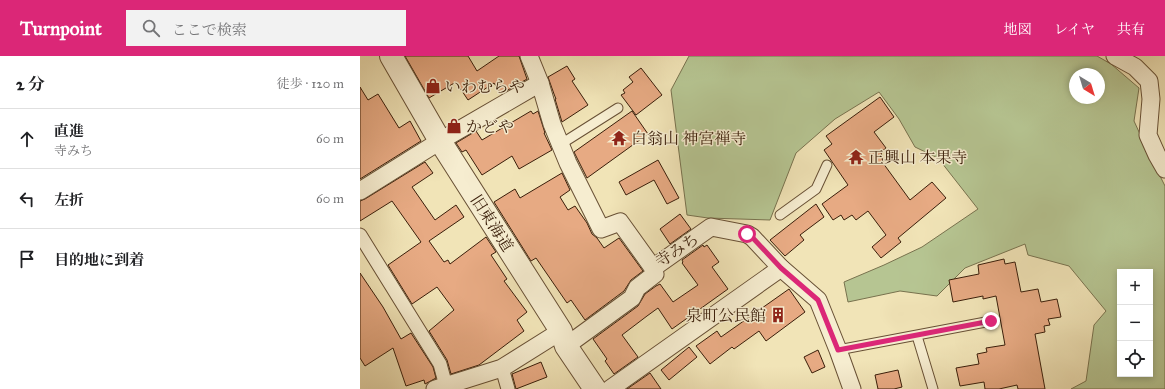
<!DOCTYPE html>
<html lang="ja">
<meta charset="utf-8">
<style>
body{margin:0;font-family:"IM FELL Great Primer","Noto Serif JP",serif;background:#f2f2f2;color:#202124}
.controls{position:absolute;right:12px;bottom:12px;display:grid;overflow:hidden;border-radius:0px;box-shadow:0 2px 6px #0003}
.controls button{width:36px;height:36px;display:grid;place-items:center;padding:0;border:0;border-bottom:1px solid #e0e0e0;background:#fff;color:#202124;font:20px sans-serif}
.compass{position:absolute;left:709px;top:12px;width:36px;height:36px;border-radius:50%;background:#fff;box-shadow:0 2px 6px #0003;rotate:142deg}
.stop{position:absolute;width:12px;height:12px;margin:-9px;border:3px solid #db2777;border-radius:50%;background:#fff}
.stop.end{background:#db2777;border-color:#fff;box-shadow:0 1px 4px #0008}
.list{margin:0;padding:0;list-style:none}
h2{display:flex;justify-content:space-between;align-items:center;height:52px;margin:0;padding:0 16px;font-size:17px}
h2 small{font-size:13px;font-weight:400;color:#757577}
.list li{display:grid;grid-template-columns:26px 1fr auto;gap:12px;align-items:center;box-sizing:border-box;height:60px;padding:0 16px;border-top:1px solid #e0e0e0}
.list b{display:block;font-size:15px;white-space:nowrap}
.list p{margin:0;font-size:13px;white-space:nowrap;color:#757577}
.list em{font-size:13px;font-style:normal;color:#757577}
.icon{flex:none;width:22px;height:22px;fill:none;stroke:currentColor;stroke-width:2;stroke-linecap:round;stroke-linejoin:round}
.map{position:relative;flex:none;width:805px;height:333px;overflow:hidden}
header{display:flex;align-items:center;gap:24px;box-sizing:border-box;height:56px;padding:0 20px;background:#db2777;color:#fff}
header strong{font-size:19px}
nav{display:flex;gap:22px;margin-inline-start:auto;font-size:14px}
.search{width:280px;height:36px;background:#f2f2f2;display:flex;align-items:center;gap:10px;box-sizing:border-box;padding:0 14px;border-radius:0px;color:#757577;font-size:15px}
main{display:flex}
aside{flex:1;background:#fff}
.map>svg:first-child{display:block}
</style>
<header>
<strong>Turnpoint</strong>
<div class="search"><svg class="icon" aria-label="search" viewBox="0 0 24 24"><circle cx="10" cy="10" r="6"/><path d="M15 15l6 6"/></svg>ここで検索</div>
<nav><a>地図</a><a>レイヤ</a><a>共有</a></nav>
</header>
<main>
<aside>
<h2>2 分<small>徒歩 · 120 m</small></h2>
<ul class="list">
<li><svg class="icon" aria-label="ahead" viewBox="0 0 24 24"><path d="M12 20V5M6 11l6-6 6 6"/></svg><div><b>直進</b><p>寺みち</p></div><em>60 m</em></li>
<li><svg class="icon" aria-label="left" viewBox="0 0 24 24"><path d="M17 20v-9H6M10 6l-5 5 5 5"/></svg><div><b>左折</b></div><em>60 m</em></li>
<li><svg class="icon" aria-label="arrive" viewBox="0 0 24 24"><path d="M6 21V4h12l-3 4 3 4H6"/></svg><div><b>目的地に到着</b></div></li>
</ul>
</aside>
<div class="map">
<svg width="805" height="333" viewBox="0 0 805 333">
<rect width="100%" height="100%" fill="#f1e4b7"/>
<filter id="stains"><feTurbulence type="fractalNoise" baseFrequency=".005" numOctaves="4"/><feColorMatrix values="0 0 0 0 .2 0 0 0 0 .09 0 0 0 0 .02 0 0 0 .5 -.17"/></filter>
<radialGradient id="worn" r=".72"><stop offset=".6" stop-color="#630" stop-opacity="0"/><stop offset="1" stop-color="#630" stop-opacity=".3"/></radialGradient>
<!-- green -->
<path fill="#b6c592" stroke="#78724e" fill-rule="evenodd" d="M329 0H737L751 8 779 32 774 65 790 100 805 130V333H711L726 325 734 269 746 255 709 210 668 199 665 188 605 212 577 240 540 235 488 246 484 226 524 209 562 191 618 153 578 102 555 91 539 63 519 36 475 63 436 97 410 164 348 162 327 159 311 34ZM715 18H739V42H715ZM760 216H790V318H760Z"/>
<!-- building -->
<g fill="#e7aa83" stroke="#3a1e0a">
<path d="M45 0H108L117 15 139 0H159L167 23 141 38 134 27 108 44 96 26 69 42Z"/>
<path d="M207 10 215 23 212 25 228 49 202 66 195 43H196L194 38 188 21Z"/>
<path d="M281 12 302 39 276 59 261 39 265 37 263 34 273 26 269 21Z"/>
<path d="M0 31 8 44 18 38 39 72 50 65 61 85 0 123Z"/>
<path d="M520 41 534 61 514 76 526 92 521 96 523 107 550 144 572 126 586 142 538 182 541 186 521 202 512 191 526 179 508 155 496 164 492 159 484 164 481 159 473 164 462 148 488 129 464 94 472 88 466 80Z"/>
<path d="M171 55 173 58 178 55 185 77H184L192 94 159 113 152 100 122 119 106 94 102 96 96 87 116 75 122 84Z"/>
<path d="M272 55 288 78 227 122 214 96Z"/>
<path d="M298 104 319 142 307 148 294 124 266 139 259 126Z"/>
<path d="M65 106 73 117 52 131 75 164 96 149 104 161 69 185 84 206 88 204 90 208 126 181 136 196 131 199 147 223 144 225 167 256 157 264 164 275 119 309 91 318 87 304 69 275 94 254 77 231 52 248 28 209 61 186 32 145 0 165V145L5 143Z"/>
<path d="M202 117 210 134 200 141 208 154 215 150 227 167 232 178 237 182 244 192 259 182 283 215 271 224 264 235 225 264 211 244 207 247 176 202 171 205 134 146 155 133 160 142Z"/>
<path d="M456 148 464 161 440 179 444 184 425 200 410 184Z"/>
<path d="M320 158 331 173 310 188 300 173Z"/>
<path d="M343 189 344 191 347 189 359 206 352 211 368 233 312 273 298 252 287 260 262 279 278 301 254 318 245 305 247 303 233 283 278 250 285 238 296 230 300 228 313 246 338 229 322 207 323 206 322 204Z"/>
<path d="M644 203 645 208 655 206 661 236 678 233 681 246 697 243 701 261 688 263 690 269 684 270 685 276 675 278 685 333H658L657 329 639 333H625L624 326 600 330 596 312 619 308 617 298 627 296 626 292 645 289 636 240 623 243V240L593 246 589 224 619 218 618 209Z"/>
<path d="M0 217 23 251 41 283 51 277 73 311 76 322 65 328 64 324 46 330 33 292 5 310 0 302Z"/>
<path d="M429 233 445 256 406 285 399 275 374 293 372 291 350 308 336 290 357 275 361 281Z"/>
<path d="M329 291 337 301 309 324 301 314Z"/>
<path d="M458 294 465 311 452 317 444 301Z"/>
<path d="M181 306 187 321 156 333 152 318Z"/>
<path d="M538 314 542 331 534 333H518L515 319Z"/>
<path d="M290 317 301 333H267Z"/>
</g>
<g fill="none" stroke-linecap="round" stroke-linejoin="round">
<!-- service casing -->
<g stroke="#685035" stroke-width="11">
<g id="service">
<path d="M201 88 258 52"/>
<path d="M420 159 456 133 467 109"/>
<path d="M557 280 573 333"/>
<path d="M478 294 631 265"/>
</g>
</g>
<!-- pedestrian casing -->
<g stroke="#685035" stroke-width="15">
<g id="pedestrian">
<path d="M0 179 80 308 86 330"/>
<path d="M142 312 148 333"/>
</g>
</g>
<!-- minor casing -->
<g stroke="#685035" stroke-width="19">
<g id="minor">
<path d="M169 0 180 27 192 68 208 107 241 173 260 166 293 212 351 171 387 178 392 181 421 212 458 244 478 294 492 333"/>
<path d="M755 0 775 11 789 25 791 43 788 79 797 99 805 113"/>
<path d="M0 135 80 85 180 27"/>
<path d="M206 290 272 242 277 232 295 218 293 212"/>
<path d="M75 333 142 312 201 275"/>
<path d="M250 333 421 212"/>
</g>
</g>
<!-- tertiary casing -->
<g stroke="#685035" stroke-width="24">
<path id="tertiary" d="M31 0 80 85 201 275 206 290 235 333"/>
</g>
<!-- service -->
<use href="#service" stroke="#f6edd0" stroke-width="9"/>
<!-- pedestrian -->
<use href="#pedestrian" stroke="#f6edd0" stroke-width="13"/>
<!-- minor -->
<use href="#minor" stroke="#f6edd0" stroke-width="17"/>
<!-- tertiary -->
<use href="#tertiary" stroke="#f6edd0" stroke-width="22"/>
</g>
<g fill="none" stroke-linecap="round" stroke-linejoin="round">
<!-- route -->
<path stroke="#db2777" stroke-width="5" d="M387 178 392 181 421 212 458 244 478 294 631 265"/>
</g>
<!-- icons -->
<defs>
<g id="shop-bare" transform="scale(1.2)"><path d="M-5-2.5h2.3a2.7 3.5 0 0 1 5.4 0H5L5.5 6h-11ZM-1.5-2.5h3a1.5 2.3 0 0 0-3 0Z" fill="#8f2418" stroke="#f6edd0" stroke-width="2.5" paint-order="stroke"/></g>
<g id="temple-bare" transform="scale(1.2)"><path d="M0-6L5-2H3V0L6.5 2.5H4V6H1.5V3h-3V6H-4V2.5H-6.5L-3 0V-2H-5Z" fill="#8f2418" stroke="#f6edd0" stroke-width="2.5" paint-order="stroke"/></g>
<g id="building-bare" transform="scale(1.2)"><path d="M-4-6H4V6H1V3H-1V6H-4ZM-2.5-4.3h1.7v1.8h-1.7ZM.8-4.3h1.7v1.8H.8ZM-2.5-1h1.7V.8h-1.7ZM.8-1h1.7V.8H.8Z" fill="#8f2418" stroke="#f6edd0" stroke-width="2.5" paint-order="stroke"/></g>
</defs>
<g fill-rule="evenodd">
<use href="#shop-bare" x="73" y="30"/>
<use href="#shop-bare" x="94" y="70"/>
<use href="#temple-bare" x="259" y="82"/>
<use href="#temple-bare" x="496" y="101"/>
<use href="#building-bare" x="418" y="259"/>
</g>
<g text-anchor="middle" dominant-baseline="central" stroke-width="3" stroke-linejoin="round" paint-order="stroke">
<!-- poi labels -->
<g font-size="16" fill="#3a1e0a" stroke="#f6edd0" text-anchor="start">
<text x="85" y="30">いわむらや</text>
<text x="106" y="70">かどや</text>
<text x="271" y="82">白翁山 神宮禅寺</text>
<text x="508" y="101">正興山 本果寺</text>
<text x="406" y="259" text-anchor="end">泉町公民館</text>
</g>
<!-- street labels -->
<g font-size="16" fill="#3a1e0a" stroke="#f6edd0">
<text transform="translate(132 167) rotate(57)">旧東海道</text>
<text transform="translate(317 194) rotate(-33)">寺みち</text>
</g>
</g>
<rect width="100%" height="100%" filter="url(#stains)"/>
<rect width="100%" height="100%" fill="url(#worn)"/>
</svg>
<div class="controls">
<button>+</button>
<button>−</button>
<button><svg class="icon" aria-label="locate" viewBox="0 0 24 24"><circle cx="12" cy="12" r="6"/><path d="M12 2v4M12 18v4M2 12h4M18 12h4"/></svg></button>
</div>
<svg class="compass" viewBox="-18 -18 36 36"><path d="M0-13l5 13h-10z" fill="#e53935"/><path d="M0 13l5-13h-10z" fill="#757577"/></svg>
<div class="stop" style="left:387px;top:178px"></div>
<div class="stop end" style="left:631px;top:265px"></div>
</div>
</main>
